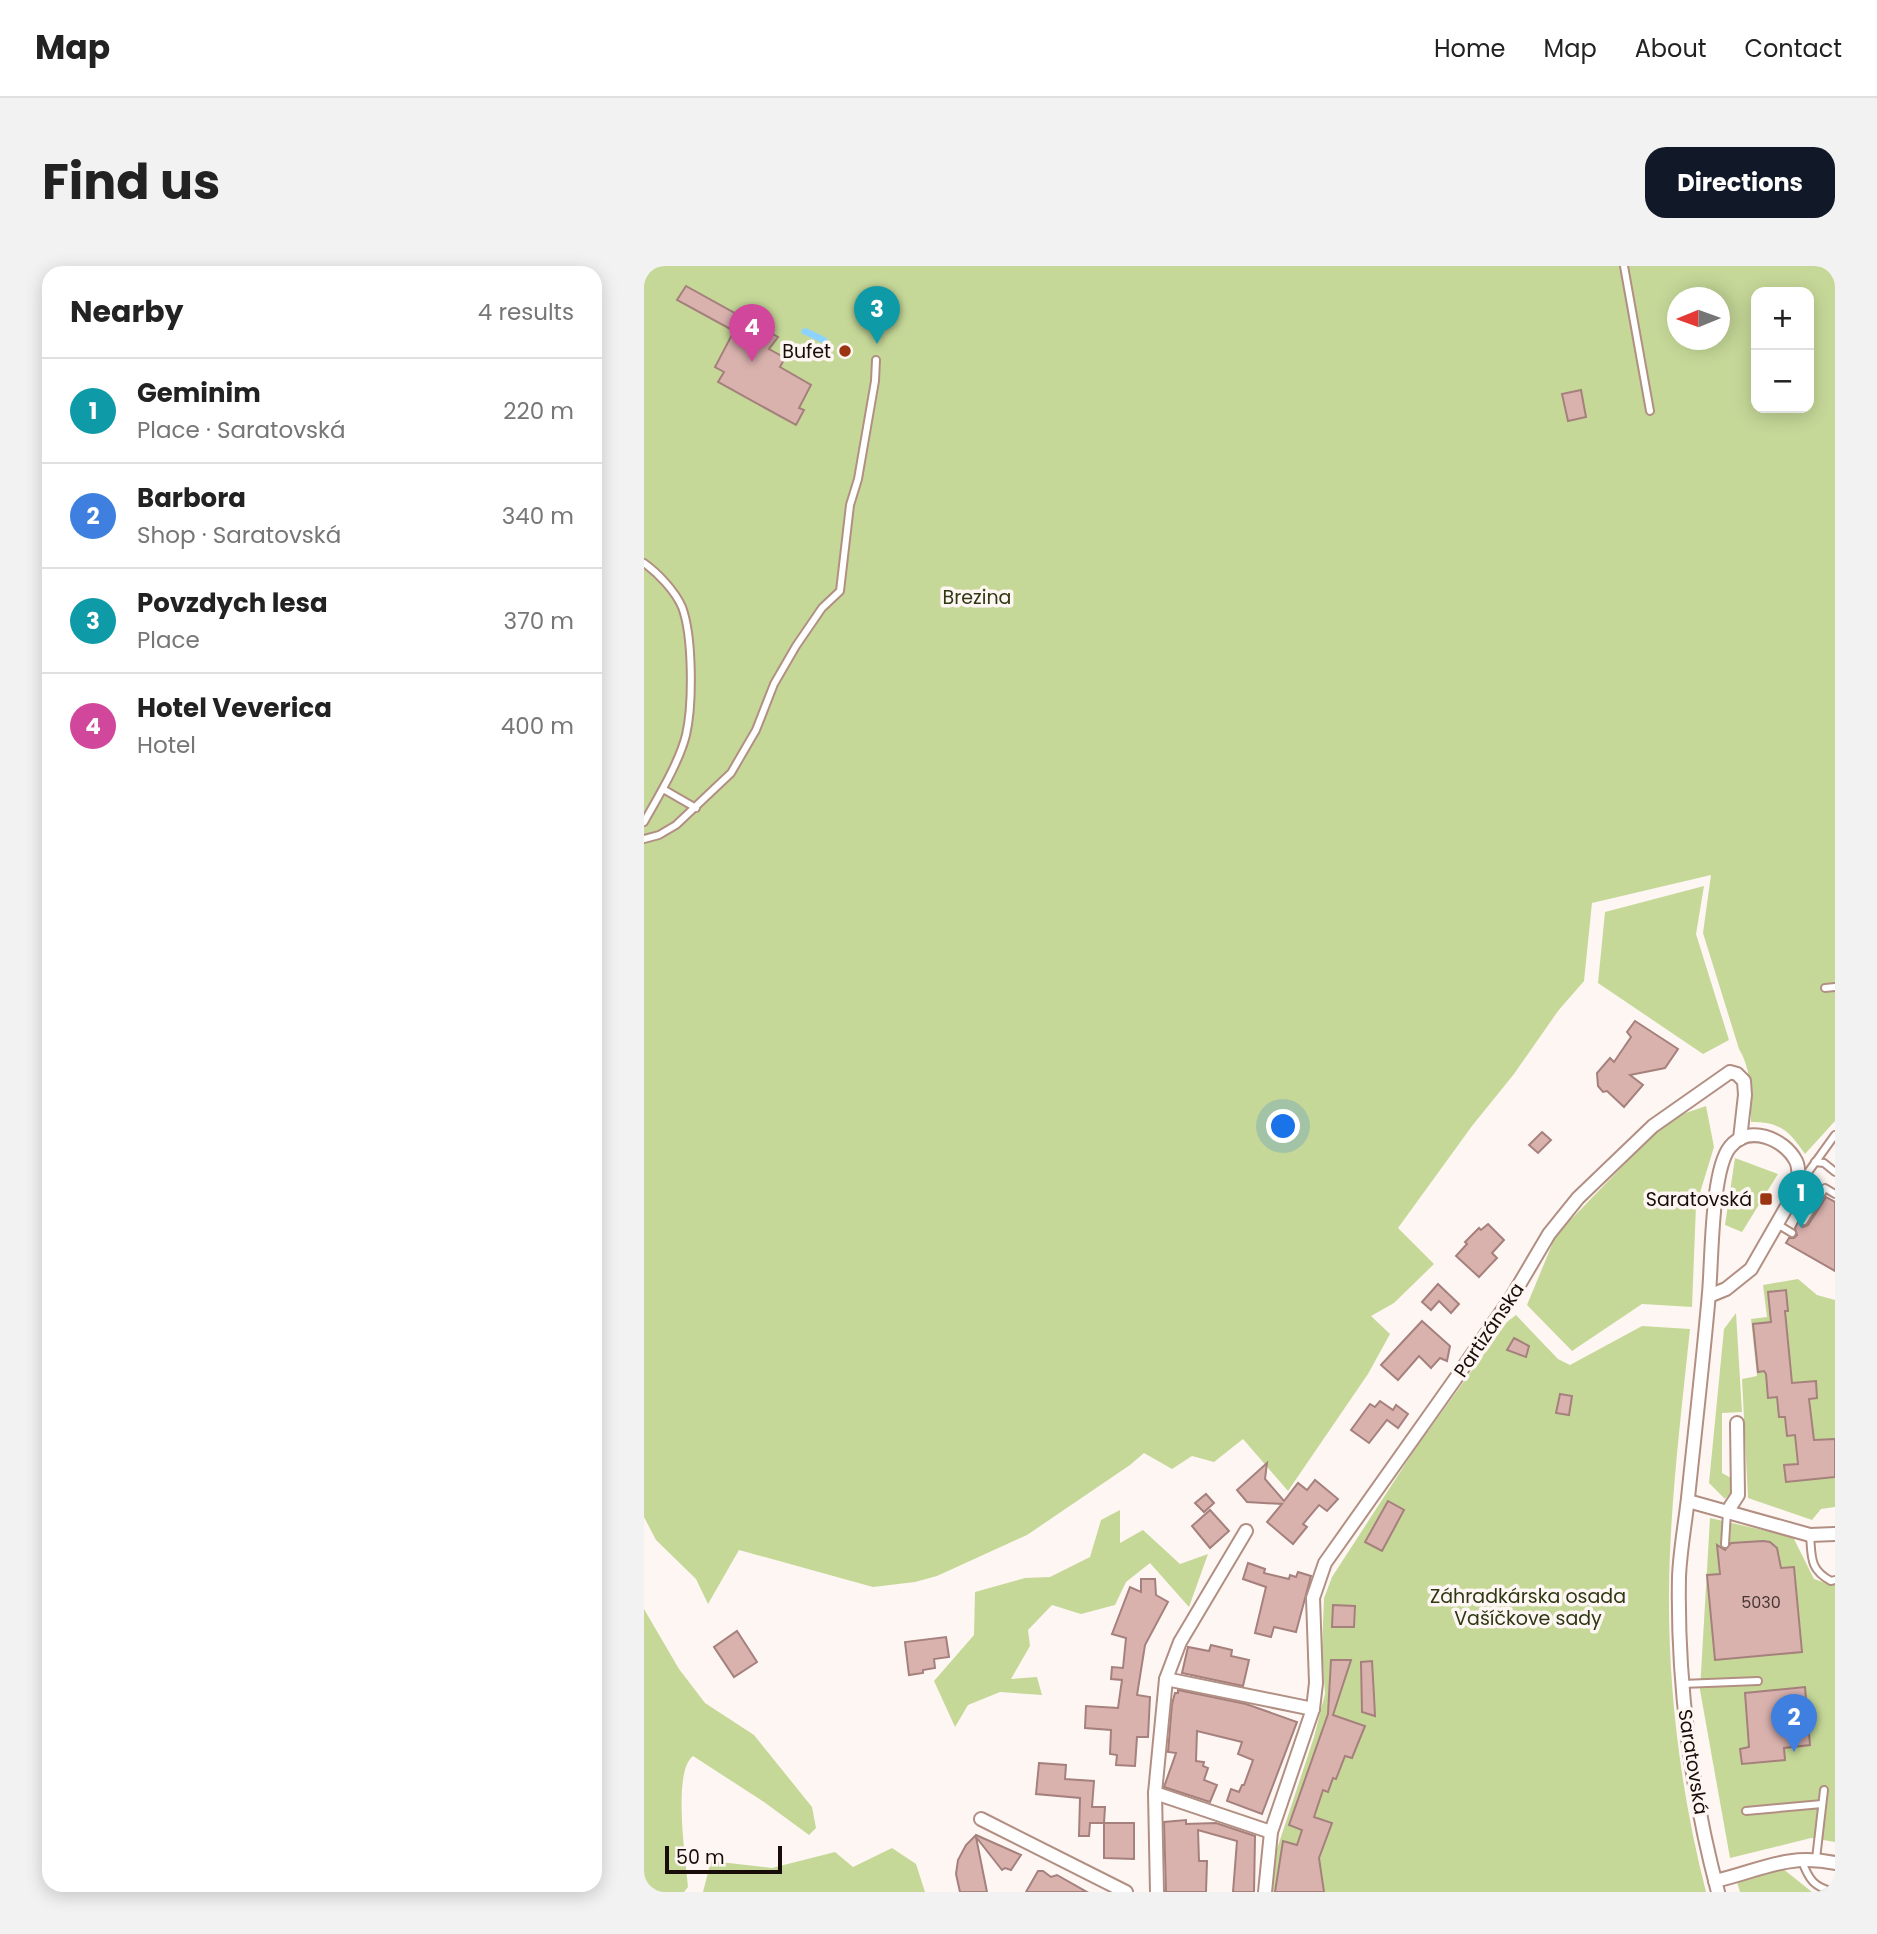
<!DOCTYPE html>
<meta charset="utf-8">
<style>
body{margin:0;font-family:Poppins,sans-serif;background:#f2f2f2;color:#222}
.controls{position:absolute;right:21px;top:21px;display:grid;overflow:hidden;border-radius:14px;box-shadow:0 4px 18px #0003}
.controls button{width:63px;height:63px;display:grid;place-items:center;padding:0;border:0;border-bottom:2px solid #e0e0e0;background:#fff;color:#222;font:35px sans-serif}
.compass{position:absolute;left:1023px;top:21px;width:63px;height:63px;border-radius:50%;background:#fff;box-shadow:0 4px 18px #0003;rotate:269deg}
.scale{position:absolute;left:21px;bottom:18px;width:117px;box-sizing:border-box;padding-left:7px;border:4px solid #180c08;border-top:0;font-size:19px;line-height:24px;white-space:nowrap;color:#180c08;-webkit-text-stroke:5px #fef6f3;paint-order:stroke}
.you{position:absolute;left:640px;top:861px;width:24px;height:24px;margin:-18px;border:5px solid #fff;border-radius:50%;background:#1a73e8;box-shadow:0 0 0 10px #1a73e833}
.badge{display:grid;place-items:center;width:46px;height:46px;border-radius:50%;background:#111827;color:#fff;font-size:23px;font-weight:700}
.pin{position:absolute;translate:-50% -58px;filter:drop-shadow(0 2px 4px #0008)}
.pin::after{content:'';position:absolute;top:37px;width:24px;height:21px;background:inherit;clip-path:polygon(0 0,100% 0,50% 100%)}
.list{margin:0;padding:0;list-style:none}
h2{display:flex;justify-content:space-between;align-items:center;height:91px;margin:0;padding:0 28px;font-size:30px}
h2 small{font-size:23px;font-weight:400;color:#767676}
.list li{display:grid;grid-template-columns:46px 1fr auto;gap:21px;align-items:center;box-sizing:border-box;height:105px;padding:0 28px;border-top:2px solid #e0e0e0}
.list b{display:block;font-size:26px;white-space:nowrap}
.list p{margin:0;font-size:23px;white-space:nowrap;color:#767676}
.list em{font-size:23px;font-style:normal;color:#767676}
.map{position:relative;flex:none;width:1191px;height:1626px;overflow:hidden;border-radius:21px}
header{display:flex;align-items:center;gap:42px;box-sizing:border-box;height:98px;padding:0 35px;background:#fff;border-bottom:2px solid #e0e0e0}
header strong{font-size:33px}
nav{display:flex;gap:38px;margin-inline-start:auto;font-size:24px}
.intro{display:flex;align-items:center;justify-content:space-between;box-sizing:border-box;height:168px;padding:0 42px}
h1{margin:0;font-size:49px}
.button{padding:18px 32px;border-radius:21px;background:#111827;color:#fff;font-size:24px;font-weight:700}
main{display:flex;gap:42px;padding:0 42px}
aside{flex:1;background:#fff;border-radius:21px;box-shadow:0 4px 18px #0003}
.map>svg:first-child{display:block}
</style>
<header>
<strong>Map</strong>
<nav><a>Home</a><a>Map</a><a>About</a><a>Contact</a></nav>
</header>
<div class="intro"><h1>Find us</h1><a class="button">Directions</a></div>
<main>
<aside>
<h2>Nearby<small>4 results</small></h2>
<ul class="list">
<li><span class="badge" style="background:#0f9aa8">1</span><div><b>Geminim</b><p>Place · Saratovská</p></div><em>220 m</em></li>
<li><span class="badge" style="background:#3f7fe0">2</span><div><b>Barbora</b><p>Shop · Saratovská</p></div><em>340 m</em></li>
<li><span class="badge" style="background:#0f9aa8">3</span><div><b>Povzdych lesa</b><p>Place</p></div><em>370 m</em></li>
<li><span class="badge" style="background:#d1479c">4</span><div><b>Hotel Veverica</b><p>Hotel</p></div><em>400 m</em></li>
</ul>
</aside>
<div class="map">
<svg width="1191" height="1626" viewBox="0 0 1191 1626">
<rect width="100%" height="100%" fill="#fef6f3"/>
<!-- green -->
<g fill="#c6d898" fill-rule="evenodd">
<path d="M0 0H1191V855L1161 888C1145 865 1137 856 1107 856 1107 831 1108 804 1095 783L1059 667 1067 609 948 637 940 715 914 745 870 808 828 860 754 962 790 998 750 1037 727 1050 746 1068 724 1108 644 1225 599 1173 570 1196 548 1190 528 1203 500 1187 486 1199 383 1269 293 1310 271 1316 229 1321 95 1284 64 1338 52 1313 12 1274 0 1251ZM1112 26H1165V142H1112ZM1034 32H1076V74H1034Z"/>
<path d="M1060 620 1052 668 1085 774 1059 788 954 717 961 646Z"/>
<path d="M1062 840 1070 881 1052 940 1048 1041 998 1038 928 1085 883 1039 912 969 1024 853Z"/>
<path d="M1091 892 1134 908 1098 966 1081 959Z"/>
<path d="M1154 1013 1173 1029 1191 1034V1241L1177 1243 1168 1254 1104 1232 1098 1113 1113 1110 1107 1053 1123 1051 1119 1019Z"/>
<path d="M1092 1047 1098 1146 1078 1147V1207L1096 1217 1081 1233 1065 1217 1080 1063Z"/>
<path d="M872 1049 914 1093 926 1099 998 1060 1046 1063C1037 1150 1026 1237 1025 1324 1024 1425 1037 1528 1062 1626H627L630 1592 670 1471 681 1428 678 1383 680 1332 688 1311 771 1183 863 1056Z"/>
<path d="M476 1244V1277L499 1264 536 1298 564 1288 545 1341 506 1297 482 1316 471 1339 437 1348 408 1339 384 1364 386 1380 367 1413 393 1411 398 1429 356 1426 324 1439 311 1461 290 1415 330 1369 331 1326 381 1312 406 1311 446 1291 457 1254Z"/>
<path d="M1066 1252 1149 1271 1170 1313 1182 1317H1191V1576L1167 1572 1086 1592 1056 1424Z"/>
<path d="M0 1343 35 1403 61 1437 110 1469 168 1541 172 1562 165 1569 120 1536 49 1490C28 1506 42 1594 44 1621L40 1626H0Z"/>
<path d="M248 1582 272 1598 281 1626H59L67 1595 128 1602 191 1586 209 1601Z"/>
<path d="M1138 1602 1168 1626H1096L1093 1616Z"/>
</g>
<!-- water -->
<path fill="#8dd3ff" d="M162 62 183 72V78H180L157 67 158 63Z"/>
<!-- building -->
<g fill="#d9b2ae" stroke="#a5807c" stroke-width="2">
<path d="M42 20 134 71 125 83 141 92 136 101 167 119 155 142 160 144 152 159 74 116 80 106 71 101 90 65 33 34Z"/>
<path d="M937 124 942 151 924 155 918 128Z"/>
<path d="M991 755 1034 783 1021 802 986 809 999 819 980 841 963 825 959 826 954 820 953 807 966 792 970 796 987 771 983 766Z"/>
<path d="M898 866 907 874 894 887 885 879Z"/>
<path d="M1182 931 1191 936V1005L1142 977 1145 972H1150L1153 969 1151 962 1154 956 1159 961 1164 959Z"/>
<path d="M844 958 860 974 848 987 853 992 835 1011 812 990 823 978 821 976 835 962 837 964Z"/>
<path d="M794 1018 815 1038 807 1047 795 1035 787 1044 778 1036Z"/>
<path d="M1142 1024 1144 1045H1141L1148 1117 1172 1115 1173 1132 1165 1133 1170 1174 1191 1173V1211L1142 1216 1140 1199 1154 1198 1151 1169 1143 1170 1141 1151H1135L1133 1131 1124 1132 1122 1108 1120 1105 1114 1106 1109 1058 1127 1056 1124 1026Z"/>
<path d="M778 1055 806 1080 803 1095 796 1092 787 1102 775 1090 754 1114 737 1099Z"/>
<path d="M870 1072 885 1080 882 1091 863 1084Z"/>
<path d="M916 1128 928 1130 925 1149 912 1147Z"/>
<path d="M736 1135 749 1144 752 1139 764 1148 754 1162 743 1154 725 1177 707 1164 726 1138 731 1141Z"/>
<path d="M623 1197 621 1213 640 1235 654 1217 663 1224 671 1214 694 1233 683 1245 675 1239 659 1258 663 1261 649 1278 623 1256 638 1238 603 1236 593 1224Z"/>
<path d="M562 1228 570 1237 560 1246 551 1237Z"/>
<path d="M744 1235 760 1244 738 1285 721 1276Z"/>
<path d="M566 1244 585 1265 566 1282 548 1260Z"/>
<path d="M1119 1275 1126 1276 1133 1282 1137 1302 1150 1301 1158 1386 1071 1394 1063 1309 1076 1308 1073 1279 1081 1284 1087 1277Z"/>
<path d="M604 1297 621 1303 620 1307 645 1313 646 1309 652 1311 654 1306 667 1310 652 1366 630 1361 627 1371 611 1367 622 1321 599 1313Z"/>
<path d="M497 1313H511L512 1329 524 1336 501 1379 493 1429 506 1431 504 1471H493L491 1500 472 1499 473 1489 466 1488 467 1464 441 1462 442 1440 474 1442 478 1414 467 1413 468 1401 479 1402 482 1372 468 1368 486 1321 497 1326Z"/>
<path d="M689 1339 711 1340 710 1361H688Z"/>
<path d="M93 1365 113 1396 90 1411 70 1381Z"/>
<path d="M302 1371 305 1391 290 1393 291 1402 279 1404V1407L265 1409 261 1376Z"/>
<path d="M567 1379 588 1384 587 1390 605 1394 599 1420 538 1407 544 1381 565 1385Z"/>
<path d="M687 1394H707L689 1449 721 1460 708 1492 701 1490 692 1513 689 1512 684 1526 679 1524 670 1551 688 1557 675 1592 680 1626H631L639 1575 653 1579 658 1564 645 1559 684 1448Z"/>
<path d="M728 1395 730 1430 731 1450 718 1446 717 1396Z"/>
<path d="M1161 1421 1166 1479 1140 1482 1141 1494 1098 1498 1096 1483 1105 1481 1101 1427Z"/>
<path d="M534 1424 602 1438 653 1456 618 1548 583 1535 587 1523 595 1526 598 1519H600L609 1494 594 1488 598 1476 553 1465 552 1495 560 1496 559 1500 564 1502 560 1514 573 1519 566 1536 520 1521 532 1487 524 1486 528 1438 531 1427H534Z"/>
<path d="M395 1497 422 1499 421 1513 450 1515 448 1541H461L460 1557H490V1593L460 1592V1557H446L445 1570H435L436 1532 392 1528Z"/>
<path d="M542 1554V1558L572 1557 611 1570 610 1626H589L593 1575 554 1564 555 1595H563L562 1626H522L520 1556Z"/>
<path d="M332 1569 377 1589 367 1604 361 1602 358 1604 332 1571 343 1626H316L312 1608 314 1594 322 1579Z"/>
<path d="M394 1605H399L407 1611 413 1609 443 1626H382Z"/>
</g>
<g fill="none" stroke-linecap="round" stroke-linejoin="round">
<!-- lane casing -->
<g stroke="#b28f83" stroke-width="10">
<g id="lane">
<path d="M980 0 1006 145"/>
<path d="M0 297C14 307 31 325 38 341 49 370 49 439 42 469 35 497 14 531 0 556"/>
<path d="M19 523 52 542"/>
<path d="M0 573 15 569 32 559 87 507 112 464 130 418 152 380 178 342 196 325 206 239 214 213 231 115 232 94"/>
<path d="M1181 722 1191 721"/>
<path d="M1171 896 1180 897 1191 906"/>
<path d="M1157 916 1191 869"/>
<path d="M1160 955 1181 922 1191 928"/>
<path d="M1133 958 1148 967"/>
<path d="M1166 1269C1168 1291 1165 1303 1187 1315L1191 1314"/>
<path d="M1081 1278 1083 1246"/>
<path d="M1038 1418 1114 1415"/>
<path d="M1102 1545 1178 1538"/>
<path d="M1172 1593 1180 1524"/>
<path d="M1158 1595C1165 1614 1170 1621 1190 1626"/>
</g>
</g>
<!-- street casing -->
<g stroke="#b28f83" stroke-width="16">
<g id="street">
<path d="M1065 1030 1082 1023 1107 1003 1154 921C1154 912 1156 903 1152 895 1140 872 1104 858 1086 881 1067 904 1068 995 1065 1027 1059 1096 1051 1164 1044 1232 1041 1259 1036 1285 1035 1311 1033 1415 1047 1525 1074 1626"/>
<path d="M1044 1235 1166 1269 1191 1268"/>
<path d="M1083 1246 1094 1229 1093 1157"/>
<path d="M522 1413 669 1443"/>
<path d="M511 1527 627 1566"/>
<path d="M337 1553 482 1626"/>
<path d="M1071 1615C1115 1605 1143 1587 1191 1597"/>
<path d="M513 1626 511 1527 522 1413 536 1376 602 1265"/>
<path d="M621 1626 627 1566 669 1443 672 1417 669 1332 681 1297 812 1112 869 1029 905 968 934 932 1009 860 1086 806 1093 808 1100 815 1101 829 1096 873"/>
</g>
</g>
<!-- lane -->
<use href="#lane" stroke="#fff" stroke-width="6"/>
<!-- street -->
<use href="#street" stroke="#fff" stroke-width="12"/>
</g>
<!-- markers -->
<g fill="#9a3411" stroke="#fef6f3" stroke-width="2.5">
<circle cx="201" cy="85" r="7"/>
<rect x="1115" y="926" width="14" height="14" rx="3.5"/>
</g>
<g text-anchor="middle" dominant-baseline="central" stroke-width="7" stroke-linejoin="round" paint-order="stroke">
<!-- number labels -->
<g font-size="16" fill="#483632">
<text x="1117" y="1336">5030</text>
</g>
<!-- poi labels -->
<g font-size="19" fill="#180c08" stroke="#fef6f3" text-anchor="end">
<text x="187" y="85">Bufet</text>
<text x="1108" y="933">Saratovská</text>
</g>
<!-- park labels -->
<g font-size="19" fill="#2f3813" stroke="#fef6f3">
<text x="333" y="331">Brezina</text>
<text x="884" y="1330">Záhradkárska osada<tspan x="884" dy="22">Vašíčkove sady</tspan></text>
</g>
<!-- street labels -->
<g font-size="19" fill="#180c08" stroke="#fef6f3">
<text transform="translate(845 1064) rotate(-56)">Partizánska</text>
<text transform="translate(1049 1496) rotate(81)">Saratovská</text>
</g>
</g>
</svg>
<div class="controls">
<button>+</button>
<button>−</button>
</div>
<svg class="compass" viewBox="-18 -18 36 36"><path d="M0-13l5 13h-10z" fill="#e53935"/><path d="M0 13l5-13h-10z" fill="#767676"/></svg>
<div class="scale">50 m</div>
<div class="you"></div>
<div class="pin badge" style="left:1157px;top:962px;background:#0f9aa8">1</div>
<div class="pin badge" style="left:1150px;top:1486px;background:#3f7fe0">2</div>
<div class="pin badge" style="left:233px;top:78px;background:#0f9aa8">3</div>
<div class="pin badge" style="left:108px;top:96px;background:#d1479c">4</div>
</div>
</main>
